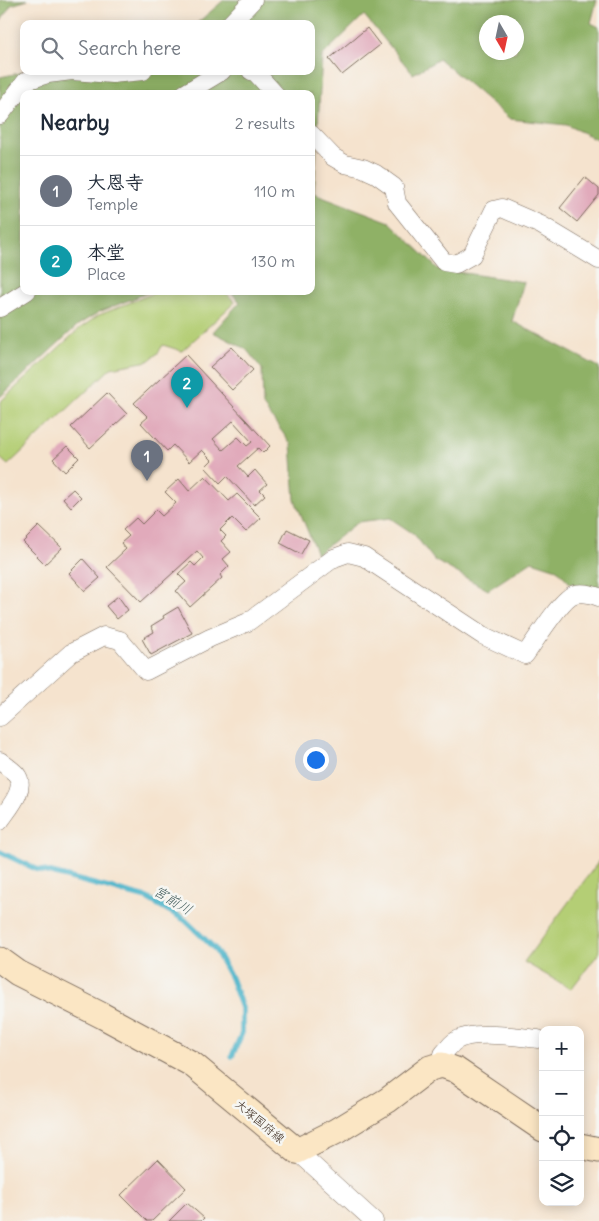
<!DOCTYPE html>
<meta charset="utf-8">
<style>
body{margin:0;font-family:Delius,"Klee One",sans-serif;background:#f2f2f3;color:#1f2937}
.controls{position:absolute;right:15px;bottom:15px;display:grid;overflow:hidden;border-radius:10px;box-shadow:0 2px 12px #0003}
.controls button{width:45px;height:45px;display:grid;place-items:center;padding:0;border:0;border-bottom:1px solid #e0e1e3;background:#fff;color:#1f2937;font:25px sans-serif}
.compass{position:absolute;left:479px;top:15px;width:45px;height:45px;border-radius:50%;background:#fff;box-shadow:0 2px 12px #0003;rotate:171deg}
.you{position:absolute;left:315px;top:759px;width:18px;height:18px;margin:-12px;border:4px solid #fff;border-radius:50%;background:#1a73e8;box-shadow:0 0 0 8px #1a73e833}
.badge{display:grid;place-items:center;width:32px;height:32px;border-radius:50%;background:#1f6fb2;color:#fff;font-size:16px;font-weight:700}
.pin{position:absolute;translate:-50% -41px;filter:drop-shadow(0 1px 2px #0008)}
.pin::after{content:'';position:absolute;top:26px;width:18px;height:15px;background:inherit;clip-path:polygon(0 0,100% 0,50% 100%)}
.list{margin:0;padding:0;list-style:none}
h2{display:flex;justify-content:space-between;align-items:center;height:65px;margin:0;padding:0 20px;font-size:21px}
h2 small{font-size:16px;font-weight:400;color:#747a83}
.list li{display:grid;grid-template-columns:32px 1fr auto;gap:15px;align-items:center;box-sizing:border-box;height:70px;padding:0 20px;border-top:1px solid #e0e1e3}
.list b{display:block;font-size:19px;white-space:nowrap}
.list p{margin:0;font-size:16px;white-space:nowrap;color:#747a83}
.list em{font-size:16px;font-style:normal;color:#747a83}
.icon{flex:none;width:28px;height:28px;fill:none;stroke:currentColor;stroke-width:2;stroke-linecap:round;stroke-linejoin:round}
.map{position:relative;flex:none;width:599px;height:1221px;overflow:hidden}
.search{position:absolute;background:#fff;box-shadow:0 2px 12px #0003;left:20px;top:20px;width:295px;height:55px;display:flex;align-items:center;gap:12px;box-sizing:border-box;padding:0 18px;border-radius:10px;color:#747a83;font-size:19px}
.panel{position:absolute;background:#fff;box-shadow:0 2px 12px #0003;left:20px;top:90px;width:295px;height:205px;border-radius:10px}
.map>svg:first-child{display:block}
</style>
<div class="map">
<svg width="599" height="1221" viewBox="0 0 599 1221">
<rect width="100%" height="100%" fill="#f6f6f2"/>
<filter id="ink" filterUnits="userSpaceOnUse"><feTurbulence type="fractalNoise" baseFrequency=".02" numOctaves="2"/><feDisplacementMap in="SourceGraphic" scale="10" xChannelSelector="R" yChannelSelector="G"/><feConvolveMatrix kernelMatrix="1 2 1 2 8 2 1 2 1" color-interpolation-filters="sRGB"/></filter>
<filter id="wash" filterUnits="userSpaceOnUse"><feTurbulence type="fractalNoise" baseFrequency=".0096" numOctaves="4" result="noise"/><feDisplacementMap in="SourceGraphic" scale="20" xChannelSelector="R" yChannelSelector="G"/><feGaussianBlur stdDeviation="1.12" result="paint"/><feColorMatrix in="noise" values="0 0 0 0 0 0 0 0 0 0 0 0 0 0 0 0 0 1.4 0 .05"/><feComposite in="paint" operator="in"/></filter>
<g filter="url(#wash)">
<rect width="100%" height="100%" fill="#f5e3ce"/>
<!-- green -->
<g fill="#b4ce74" stroke="#787c49">
<path d="M159 291H224L235 302 182 351 163 345 157 354 148 361 111 368 8 465 0 458V402L79 329 99 315Z"/>
<path d="M599 861V953L571 989 524 962Z"/>
</g>
<!-- forest -->
<g fill="#8fb166" stroke="#656e42" fill-rule="evenodd">
<path d="M0 0H28L11 5 0 23Z"/>
<path d="M224 0H597L591 23 599 27V140L566 125 510 119 439 59 413 74 364 15 322 56 314 193 390 222 438 269 524 282 512 321 599 367V591L578 592 557 569 532 561 488 590 434 560 414 534 390 518 358 522 317 554 295 500 291 444 263 406 262 369 246 349 213 332 240 302 230 291H311V94H24V291H152L99 312 78 325 0 397V77L29 71H311V24H196ZM486 22H516V52H486Z"/>
</g>
<g fill="none" stroke-linecap="round" stroke-linejoin="round">
<!-- stream -->
<path stroke="#4ab3c9" stroke-width="5.5" d="M0 852 36 869 147 898 185 920 215 949 231 978 242 1008V1033L232 1056"/>
</g>
<g id="blocks">
<!-- building -->
<g fill="#e1aabb" fill-rule="evenodd">
<path d="M367 28 380 45 342 75 329 59Z"/>
<path d="M585 177 599 189V195L577 222 560 208Z"/>
<path d="M232 347 253 370 232 390 210 367Z"/>
<path d="M186 355 270 446 263 453 258 448 238 466 248 477 255 470 267 484 260 490 265 495 254 505 227 476 220 483 205 467 212 460 202 450 189 462 173 445 167 451 141 423 148 417 134 403ZM233 421 252 442 247 446 238 437 223 450 213 439Z"/>
<path d="M107 393 127 414 90 448 71 427Z"/>
<path d="M67 446 79 458 65 472 53 459Z"/>
<path d="M205 476 229 501 237 494 261 518 246 532 232 518 220 530 226 536 221 541 231 552 223 559 229 566 220 575 222 578 190 607 176 591 186 582 178 574 191 562 195 566 203 558 197 551 141 602 107 567 126 549 121 543 129 536 123 530 136 518 142 524 156 510 162 516 176 503 165 492 179 479 189 491Z"/>
<path d="M73 489 81 497 71 507 63 498Z"/>
<path d="M39 526 62 548 45 564 23 542Z"/>
<path d="M287 529 309 540 301 554 280 543Z"/>
<path d="M83 559 100 578 85 591 69 573Z"/>
<path d="M118 596 128 610 117 619 106 606Z"/>
<path d="M178 607 192 633 151 655 142 639 154 632 151 626 164 618 163 616Z"/>
<path d="M158 1159 186 1188 152 1221H147L121 1195Z"/>
<path d="M187 1203 204 1218 201 1221H169Z"/>
</g>
</g>
</g>
<g filter="url(#ink)">
<use href="#blocks" fill-opacity="0" stroke="#7c6b5c" stroke-width="1"/>
<g fill="none" stroke-linecap="round" stroke-linejoin="round">
<!-- street casing -->
<g stroke="#7c6b5c" stroke-width="19">
<g id="street">
<path d="M230 24 253 0"/>
<path d="M251 71 256 73 275 94"/>
<path d="M184 94 222 71"/>
<path d="M0 115 26 81 48 74 72 71 112 74 143 71"/>
<path d="M311 134 333 157 345 164 363 168 376 174 394 187 397 203 444 262 456 264 472 255 494 210 502 208 541 225 599 260"/>
<path d="M0 308 27 291"/>
<path d="M0 717 71 653 104 636 120 640 146 671 210 638 248 622 334 558 348 553 364 557 482 635 525 655C534 643 562 597 575 594 583 592 591 594 599 597"/>
<path d="M0 761C5 765 11 769 16 774 28 788 8 809 0 821"/>
<path d="M442 1065 443 1054C447 1050 450 1045 454 1042 471 1029 518 1037 538 1039"/>
<path d="M297 1151 374 1221"/>
</g>
</g>
<!-- secondary casing -->
<g stroke="#7c6b5c" stroke-width="27">
<g id="secondary">
<path d="M0 960 18 973 103 1016 192 1064 297 1151 337 1131 388 1100 430 1068 442 1065 456 1070 543 1129"/>
<path d="M580 1146 599 1150"/>
</g>
</g>
<!-- street -->
<use href="#street" stroke="#fff" stroke-width="18"/>
<!-- secondary -->
<use href="#secondary" stroke="#fbe6c4" stroke-width="25"/>
</g>
</g>
<g text-anchor="middle" dominant-baseline="central" stroke-width="5" stroke-linejoin="round" paint-order="stroke">
<!-- street labels -->
<g font-size="12" fill="#3b2a1e" stroke="#f6f6f2">
<text transform="translate(260 1121) rotate(40)">大塚国府線</text>
</g>
<!-- water labels -->
<g font-size="14" font-style="italic" fill="#405a5a" stroke="#f6f6f2">
<text transform="translate(173 900) rotate(31)">宮前川</text>
</g>
</g>
</svg>
<div class="controls">
<button>+</button>
<button>−</button>
<button><svg class="icon" aria-label="locate" viewBox="0 0 24 24"><circle cx="12" cy="12" r="6"/><path d="M12 2v4M12 18v4M2 12h4M18 12h4"/></svg></button>
<button><svg class="icon" aria-label="layers" viewBox="0 0 24 24"><path d="M12 4l9 5-9 5-9-5zM3 14l9 5 9-5"/></svg></button>
</div>
<svg class="compass" viewBox="-18 -18 36 36"><path d="M0-13l5 13h-10z" fill="#e53935"/><path d="M0 13l5-13h-10z" fill="#747a83"/></svg>
<div class="you"></div>
<div class="pin badge" style="left:147px;top:481px;background:#6b7280">1</div>
<div class="pin badge" style="left:187px;top:408px;background:#0f9aa8">2</div>
<div class="search"><svg class="icon" aria-label="search" viewBox="0 0 24 24"><circle cx="10" cy="10" r="6"/><path d="M15 15l6 6"/></svg>Search here</div>
<section class="panel">
<h2>Nearby<small>2 results</small></h2>
<ul class="list">
<li><span class="badge" style="background:#6b7280">1</span><div><b>大恩寺</b><p>Temple</p></div><em>110 m</em></li>
<li><span class="badge" style="background:#0f9aa8">2</span><div><b>本堂</b><p>Place</p></div><em>130 m</em></li>
</ul>
</section>
</div>
